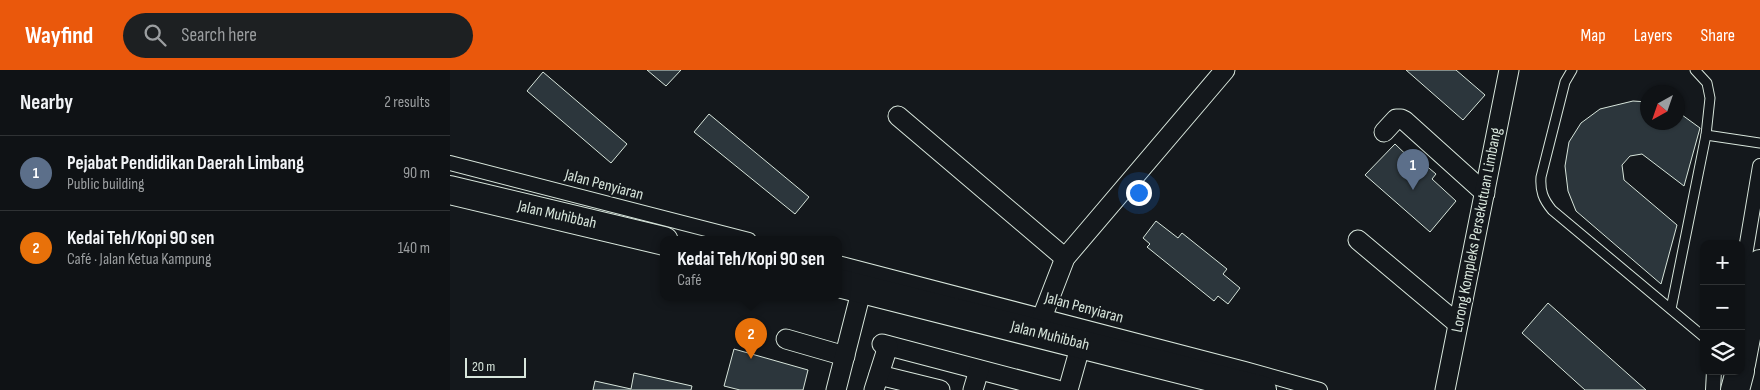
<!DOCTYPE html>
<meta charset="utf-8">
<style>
body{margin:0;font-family:"Sofia Sans Condensed",sans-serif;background:#1d2022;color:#f1f3f6}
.controls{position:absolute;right:15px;bottom:15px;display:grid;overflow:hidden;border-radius:10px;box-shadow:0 1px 4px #0004}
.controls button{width:45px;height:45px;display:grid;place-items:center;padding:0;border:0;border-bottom:1px solid #2f3234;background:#0f1215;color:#f1f3f6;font:25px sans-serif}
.compass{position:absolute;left:1190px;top:15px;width:45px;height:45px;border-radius:50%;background:#0f1215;box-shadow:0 1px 4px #0004;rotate:220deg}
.scale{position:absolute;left:15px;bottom:12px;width:61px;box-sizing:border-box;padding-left:5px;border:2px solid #d8e6dc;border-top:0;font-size:14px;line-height:18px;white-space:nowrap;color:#d8e6dc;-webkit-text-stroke:4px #14181c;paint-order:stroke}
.you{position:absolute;left:688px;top:122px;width:18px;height:18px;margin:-12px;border:4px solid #fff;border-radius:50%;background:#1a73e8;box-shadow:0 0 0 8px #1a73e833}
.badge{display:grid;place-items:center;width:32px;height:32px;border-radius:50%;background:#ea580c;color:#fff;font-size:16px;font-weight:700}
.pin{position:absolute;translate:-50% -41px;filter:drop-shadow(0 1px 2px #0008)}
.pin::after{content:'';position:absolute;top:26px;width:18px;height:15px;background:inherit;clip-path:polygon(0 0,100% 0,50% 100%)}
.popup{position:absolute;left:210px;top:166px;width:182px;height:65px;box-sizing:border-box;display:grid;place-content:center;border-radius:10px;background:#0f1215;filter:drop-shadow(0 1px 4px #0005);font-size:16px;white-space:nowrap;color:#9b9ea0}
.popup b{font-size:19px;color:#f1f3f6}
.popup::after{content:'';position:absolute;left:50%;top:100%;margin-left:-10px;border:10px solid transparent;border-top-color:#0f1215}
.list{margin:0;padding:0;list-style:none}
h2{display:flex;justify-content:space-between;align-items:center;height:65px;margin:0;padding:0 20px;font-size:21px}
h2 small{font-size:16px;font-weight:400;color:#9b9ea0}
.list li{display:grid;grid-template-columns:32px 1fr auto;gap:15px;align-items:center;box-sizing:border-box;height:75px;padding:0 20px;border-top:1px solid #2f3234}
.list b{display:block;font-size:19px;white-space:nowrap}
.list p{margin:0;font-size:16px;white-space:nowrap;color:#9b9ea0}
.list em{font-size:16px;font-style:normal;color:#9b9ea0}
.icon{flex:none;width:28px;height:28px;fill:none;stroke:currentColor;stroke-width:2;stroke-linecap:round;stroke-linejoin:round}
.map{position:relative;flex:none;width:1310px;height:320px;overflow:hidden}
header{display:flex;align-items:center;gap:30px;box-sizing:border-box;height:70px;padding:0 25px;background:#ea580c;color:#fff}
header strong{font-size:24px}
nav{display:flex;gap:28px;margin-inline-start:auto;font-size:18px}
.search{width:350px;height:45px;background:#1d2022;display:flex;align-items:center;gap:12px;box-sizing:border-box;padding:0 18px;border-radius:28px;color:#9b9ea0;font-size:19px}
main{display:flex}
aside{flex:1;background:#0f1215}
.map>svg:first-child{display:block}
</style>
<header>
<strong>Wayfind</strong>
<div class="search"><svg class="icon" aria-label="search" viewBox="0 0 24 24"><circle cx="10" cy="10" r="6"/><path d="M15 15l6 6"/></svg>Search here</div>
<nav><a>Map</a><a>Layers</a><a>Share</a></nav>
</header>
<main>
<aside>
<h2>Nearby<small>2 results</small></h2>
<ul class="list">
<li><span class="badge" style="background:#5c6f8a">1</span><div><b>Pejabat Pendidikan Daerah Limbang</b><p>Public building</p></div><em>90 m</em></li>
<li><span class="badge" style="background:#e8710a">2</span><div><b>Kedai Teh/Kopi 90 sen</b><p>Café · Jalan Ketua Kampung</p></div><em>140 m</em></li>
</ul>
</aside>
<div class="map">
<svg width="1310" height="320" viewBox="0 0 1310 320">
<rect width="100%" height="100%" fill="#14181c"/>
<!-- building -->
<g fill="#2c363c" stroke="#d8e6dc">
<path d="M197 0H231L216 16Z"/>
<path d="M956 0H1006L1035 25 1013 50Z"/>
<path d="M93 2 177 74 161 93 77 21Z"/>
<path d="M1183 31 1198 32V52H1228V42L1250 58 1234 116 1192 84 1180 86 1172 95 1174 110 1227 155 1211 214 1126 141 1118 121 1115 96 1119 72 1131 53 1150 39Z"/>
<path d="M259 44 359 127 345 144 244 62Z"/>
<path d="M945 74 968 96 973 93 986 104 982 109 1006 131 980 162 915 105Z"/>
<path d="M706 151 728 168 732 163 777 199 773 204 790 218 778 234 768 226 764 231 697 177 700 174 693 168Z"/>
<path d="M1098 233 1196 320H1135L1072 263Z"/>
<path d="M284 279 358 300 353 320H290L274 316Z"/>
<path d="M184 303 242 316 241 320H143L145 311 181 319Z"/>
</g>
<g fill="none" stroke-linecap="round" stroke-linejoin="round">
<!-- service casing -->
<g stroke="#d8e6dc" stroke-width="11">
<g id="service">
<path d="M1122 0 1115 12 1091 107C1090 121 1093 129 1102 140L1254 267"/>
<path d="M1256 65 1310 73"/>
<path d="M1221 239 1256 65 1260 28 1257 13 1245 0"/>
</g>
</g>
<!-- pedestrian casing -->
<g stroke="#d8e6dc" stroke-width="16">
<g id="pedestrian">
<path d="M0 93 299 170"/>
<path d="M388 193 795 299 870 320"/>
<path d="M1291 209 1310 96"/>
<path d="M1263 320 1264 301"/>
</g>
</g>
<!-- minor casing -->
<g stroke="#d8e6dc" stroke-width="21">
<g id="minor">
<path d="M448 46 615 188"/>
<path d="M934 62 946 49H951L955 51 1035 123"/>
<path d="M908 170 1008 254"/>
<path d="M586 263 615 188 775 0"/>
<path d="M336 269 395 286"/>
<path d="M432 274 607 320"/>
<path d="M429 305 490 320"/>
<path d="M386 320 412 218"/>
<path d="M424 320 438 276"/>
<path d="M523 320 529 300"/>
<path d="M618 320 631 274"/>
<path d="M995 320 1059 0"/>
</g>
</g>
<!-- primary casing -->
<g stroke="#d8e6dc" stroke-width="30">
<g id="primary">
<path d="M0 120 214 171"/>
<path d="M388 213 812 320"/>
<path d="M1291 294 1310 194"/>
<path d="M1285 320 1290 301"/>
</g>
</g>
<!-- service -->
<use href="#service" stroke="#14181c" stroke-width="9"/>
<!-- pedestrian -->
<use href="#pedestrian" stroke="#14181c" stroke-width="14"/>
<!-- minor -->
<use href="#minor" stroke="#14181c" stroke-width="19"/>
<!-- primary -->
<use href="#primary" stroke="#14181c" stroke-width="28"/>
</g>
<g text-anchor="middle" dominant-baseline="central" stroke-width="4" stroke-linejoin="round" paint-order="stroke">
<!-- street labels -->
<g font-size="16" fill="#d8e6dc" stroke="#14181c">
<text transform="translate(154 115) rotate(15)">Jalan Penyiaran</text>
<text transform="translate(107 145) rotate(13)">Jalan Muhibbah</text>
<text transform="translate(1027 160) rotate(-79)">Lorong Kompleks Persekutuan Limbang</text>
<text transform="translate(634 238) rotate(15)">Jalan Penyiaran</text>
<text transform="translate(600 266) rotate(14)">Jalan Muhibbah</text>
</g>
</g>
</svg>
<div class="controls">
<button>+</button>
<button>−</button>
<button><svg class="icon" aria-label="layers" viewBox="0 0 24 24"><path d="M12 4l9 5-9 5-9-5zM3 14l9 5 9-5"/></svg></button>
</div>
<svg class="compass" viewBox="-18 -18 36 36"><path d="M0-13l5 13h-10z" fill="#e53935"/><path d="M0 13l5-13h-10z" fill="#9b9ea0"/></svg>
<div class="scale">20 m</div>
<div class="you"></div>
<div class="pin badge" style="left:963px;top:120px;background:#5c6f8a">1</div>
<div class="pin badge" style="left:301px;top:289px;background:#e8710a">2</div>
<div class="popup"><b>Kedai Teh/Kopi 90 sen</b>Café</div>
</div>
</main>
